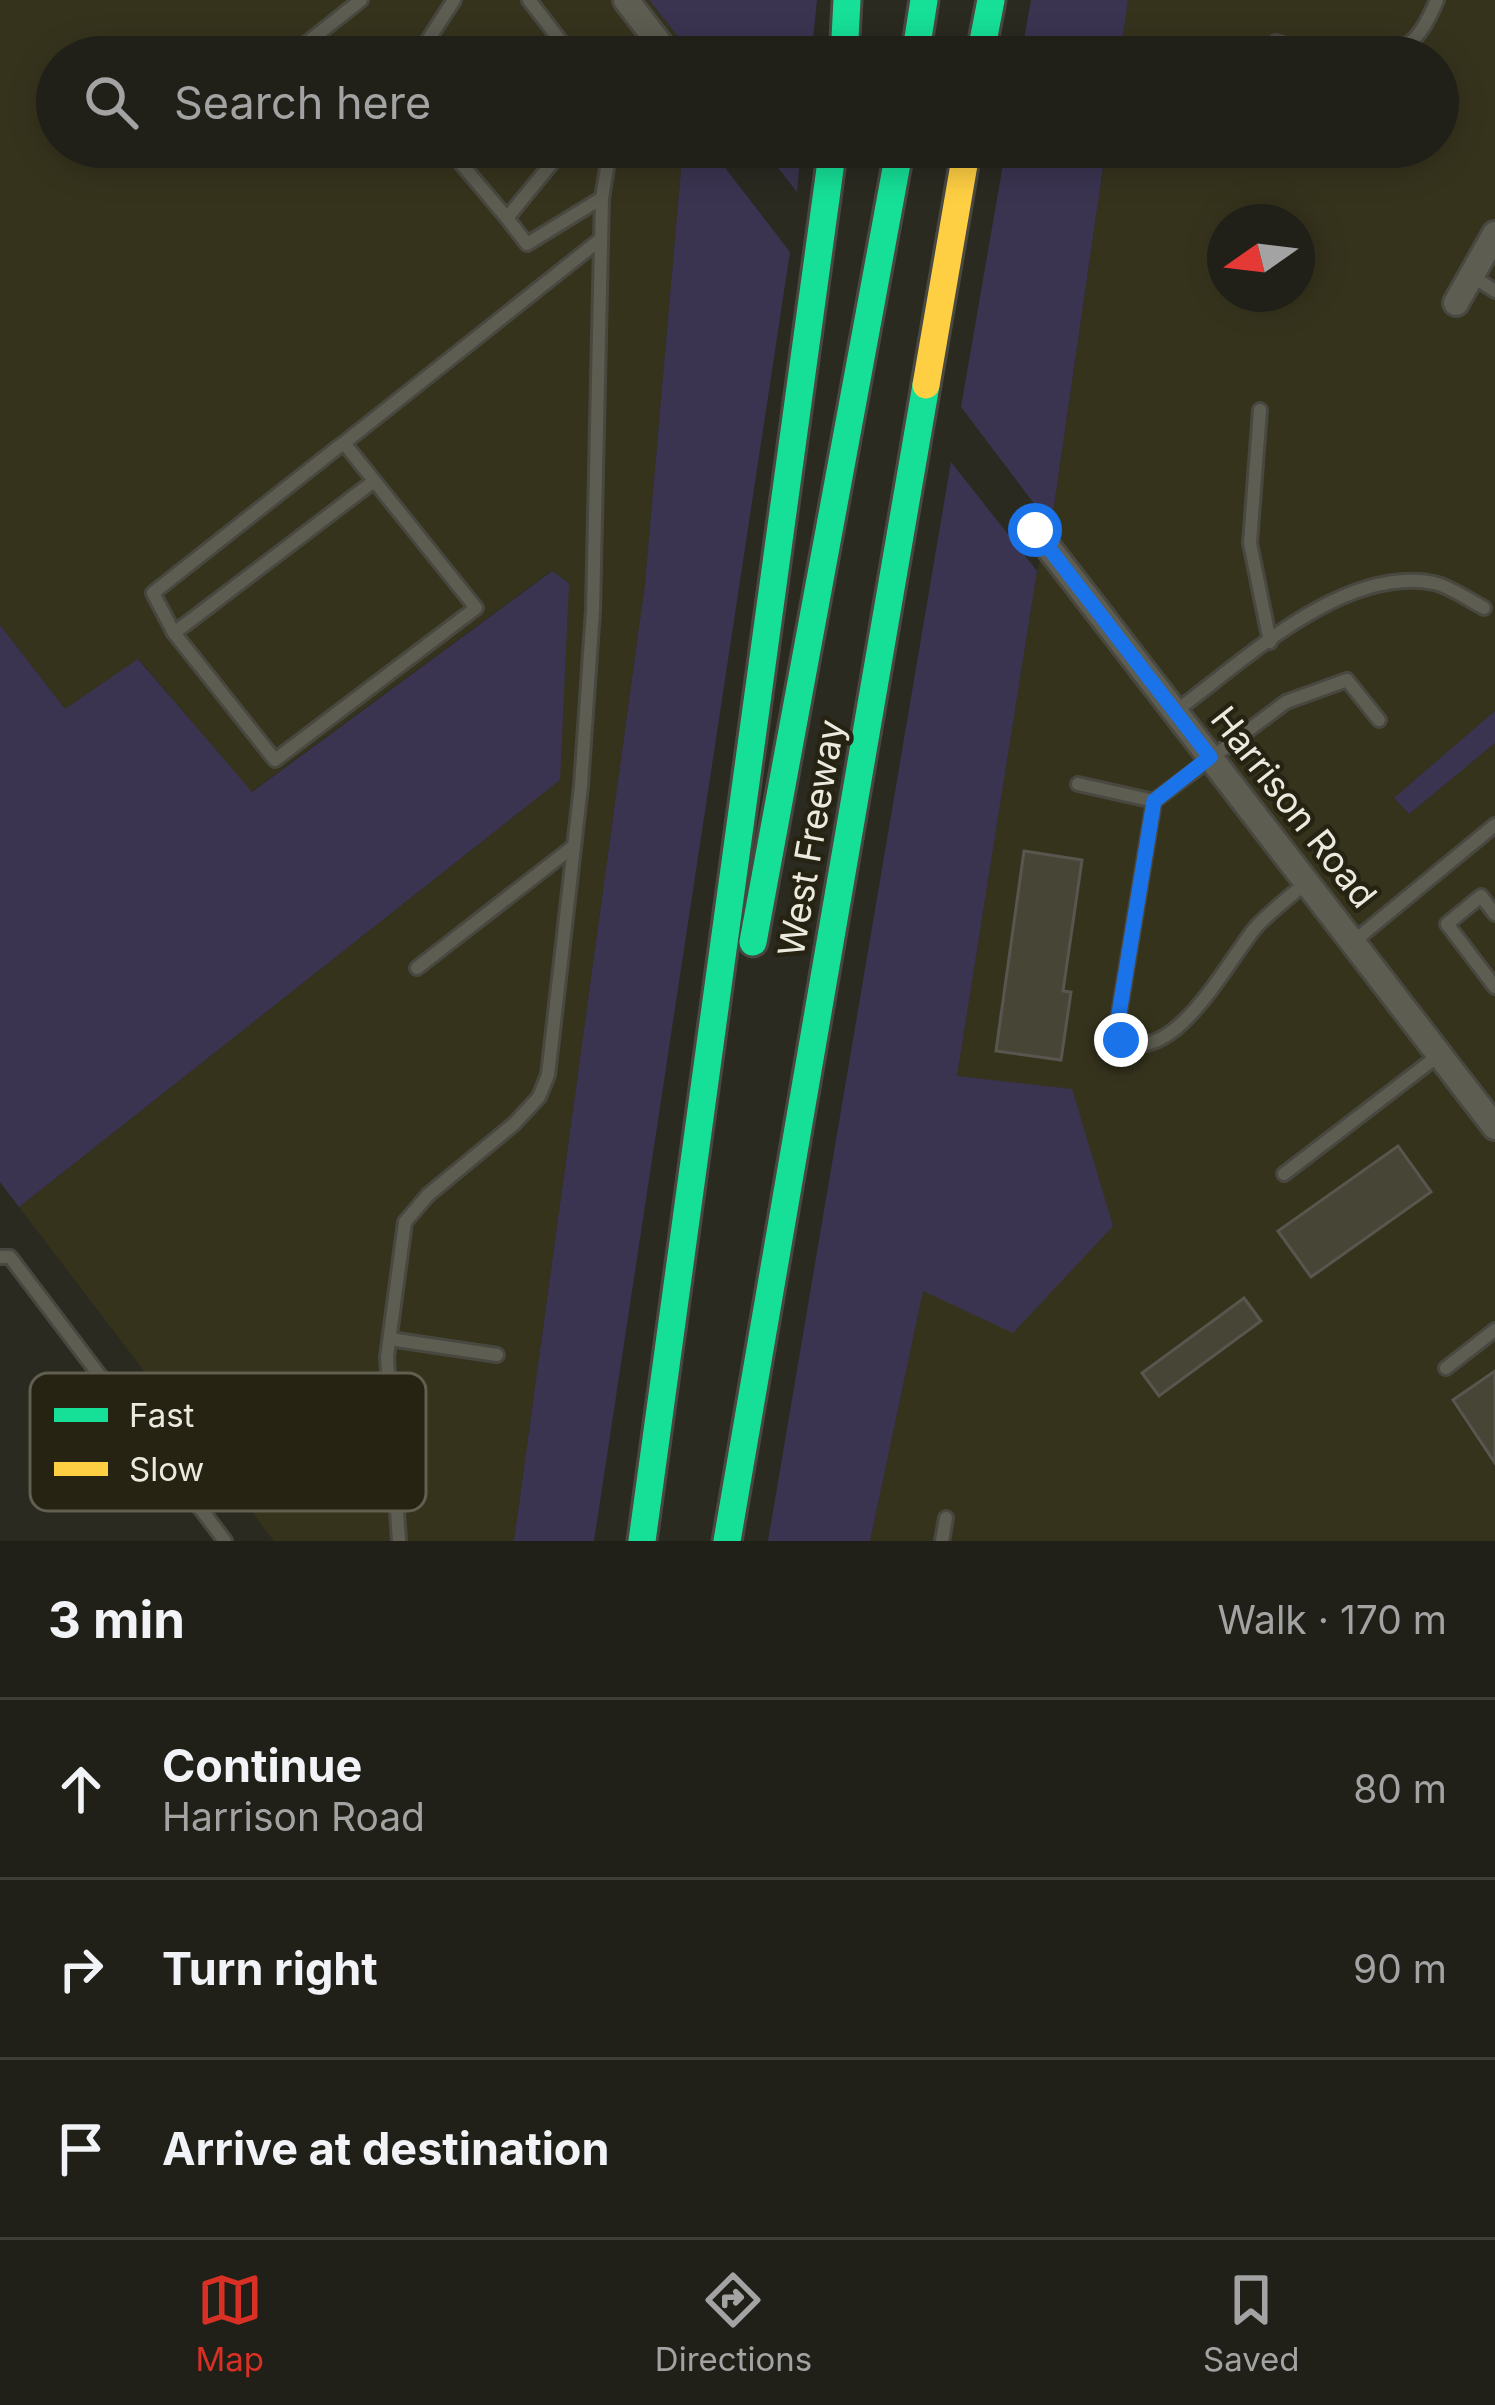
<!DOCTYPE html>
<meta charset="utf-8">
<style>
body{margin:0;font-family:Inter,sans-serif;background:#282822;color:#f1f3f6}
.compass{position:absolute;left:1207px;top:204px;width:108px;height:108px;border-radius:50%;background:#202019;box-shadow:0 6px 30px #0003;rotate:256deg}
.stop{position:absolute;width:36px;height:36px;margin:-27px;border:9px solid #1a73e8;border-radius:50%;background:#fff}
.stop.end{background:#1a73e8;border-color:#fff;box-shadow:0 3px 12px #0008}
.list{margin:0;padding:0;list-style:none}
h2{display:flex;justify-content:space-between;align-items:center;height:156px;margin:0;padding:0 48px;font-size:51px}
h2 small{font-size:39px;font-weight:400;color:#a2a3a2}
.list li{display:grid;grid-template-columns:78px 1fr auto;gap:36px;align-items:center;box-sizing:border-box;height:180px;padding:0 48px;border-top:3px solid #3d3e38}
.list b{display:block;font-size:45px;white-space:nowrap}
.list p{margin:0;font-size:39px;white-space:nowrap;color:#a2a3a2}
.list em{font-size:39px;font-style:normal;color:#a2a3a2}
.icon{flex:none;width:66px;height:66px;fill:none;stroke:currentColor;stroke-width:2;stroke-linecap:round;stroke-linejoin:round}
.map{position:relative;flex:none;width:1495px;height:1541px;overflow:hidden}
.search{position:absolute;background:#202019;box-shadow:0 6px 30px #0003;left:36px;right:36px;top:36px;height:132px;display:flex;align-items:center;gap:30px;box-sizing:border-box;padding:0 42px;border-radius:66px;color:#a2a3a2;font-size:45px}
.sheet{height:696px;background:#202019}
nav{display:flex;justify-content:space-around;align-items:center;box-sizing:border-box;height:168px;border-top:3px solid #3d3e38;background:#202019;font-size:33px;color:#a2a3a2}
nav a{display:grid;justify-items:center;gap:6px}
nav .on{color:#d93025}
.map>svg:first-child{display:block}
</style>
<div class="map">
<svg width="1495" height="1541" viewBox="0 0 1495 1541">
<rect width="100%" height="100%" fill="#2b2a21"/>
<!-- built -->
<g fill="#36331d" fill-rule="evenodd">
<path d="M0 0H649L694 57H57V147H683L645 584 514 1541H274L19 1207 560 780 551 571 251 792 139 659 65 709 0 625Z"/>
<path d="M1128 0H1495V711L1394 798 1409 814 1495 743V1541H870L923 1290 1037 571 1051 526 1106 147H1438V57H1120ZM1225 222H1297V294H1225Z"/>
</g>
<!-- green -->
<g fill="#3b3451">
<path d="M649 0H817L811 57H694Z"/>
<path d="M1031 0H1128L1120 57H1021Z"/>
<path d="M683 147H709L790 252 594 1541H514L645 584Z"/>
<path d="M762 147H801L797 192Z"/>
<path d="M1006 147H1106L1051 526 961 407Z"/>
<path d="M951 462 1037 571 957 1076 1072 1089 1113 1226 1013 1333 923 1291 870 1541H768Z"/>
<path d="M552 571 569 583 560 780 19 1207 0 1182V625L65 709 138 659 252 792Z"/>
<path d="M1495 711V743L1409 814 1394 798Z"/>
</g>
<!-- building -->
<g fill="#474535" stroke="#58564e" stroke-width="3">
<path d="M1024 851 1082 860 1063 991 1071 992 1061 1060 996 1051Z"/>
<path d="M1398 1146 1431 1192 1311 1277 1278 1231Z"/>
<path d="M1244 1298 1261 1321 1159 1396 1142 1373Z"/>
<path d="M1495 1371V1463L1453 1400Z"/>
</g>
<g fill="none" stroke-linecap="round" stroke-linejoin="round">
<!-- lane casing -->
<g stroke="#494840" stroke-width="18">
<g id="lane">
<path d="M529 0 573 57"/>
<path d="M1276 42C1302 50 1382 61 1406 46 1421 36 1430 16 1437 0"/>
<path d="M289 57 361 0"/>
<path d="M417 57 454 0"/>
<path d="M447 147 507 218 565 147"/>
<path d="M507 218 527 244 602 198"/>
<path d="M1472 276 1495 291"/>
<path d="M1260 410 1250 543 1270 642"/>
<path d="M344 443 476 608 275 760 174 633 153 593 337 448 344 443 601 239"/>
<path d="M174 633 374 481"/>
<path d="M1176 711C1244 661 1343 565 1434 583 1451 587 1469 600 1484 608"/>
<path d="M1078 784 1154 801"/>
<path d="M1306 883C1289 897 1271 911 1256 927 1228 960 1174 1068 1121 1040L1117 1026 1154 801 1286 702 1347 680 1379 720"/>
<path d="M1495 914 1481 896 1447 924 1495 987"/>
<path d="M1353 942 1495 825"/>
<path d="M417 968 574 846"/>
<path d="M1284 1174 1439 1055"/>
<path d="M0 1257H10L225 1541"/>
<path d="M390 1339 497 1355"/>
<path d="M1446 1368 1495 1330"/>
<path d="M399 1541 387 1357 405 1222 428 1195 514 1124 539 1097 548 1075 581 786 593 610 602 198 608 162 615 147"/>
<path d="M942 1541 946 1518"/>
</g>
</g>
<!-- street casing -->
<g stroke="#494840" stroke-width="30">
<g id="street">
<path d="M626 0 670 57"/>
<path d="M1456 303 1495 234"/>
<path d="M1035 530 1495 1127"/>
</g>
</g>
<!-- fast casing -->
<g stroke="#494840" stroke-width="33">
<g id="fast">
<path d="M844 57 847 0"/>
<path d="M915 57 924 0"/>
<path d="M980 57 991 0"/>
<path d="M753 942 900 147"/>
<path d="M642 1541 833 147"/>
<path d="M727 1541 926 385"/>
</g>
</g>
<!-- slow casing -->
<g stroke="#494840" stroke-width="33">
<path id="slow" d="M926 385 967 147"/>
</g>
<!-- lane -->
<use href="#lane" stroke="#5e5d52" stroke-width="12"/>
<!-- street -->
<use href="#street" stroke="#5e5d52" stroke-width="24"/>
<!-- fast -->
<use href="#fast" stroke="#16e098" stroke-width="27"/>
<!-- slow -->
<use href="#slow" stroke="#ffcf43" stroke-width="27"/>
</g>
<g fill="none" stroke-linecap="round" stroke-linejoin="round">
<!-- route -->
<path stroke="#1a73e8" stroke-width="15" d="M1035 530 1210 757 1154 801 1117 1026 1121 1040"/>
</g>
<g text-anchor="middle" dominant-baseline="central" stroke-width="9" stroke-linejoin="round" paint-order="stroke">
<!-- street labels -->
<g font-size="36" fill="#ebeadf" stroke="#262313">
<text transform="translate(1294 807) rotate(52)">Harrison Road</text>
<text transform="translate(811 838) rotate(-80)">West Freeway</text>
</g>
</g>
<!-- legend -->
<rect x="30" y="1373" width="396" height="138" rx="18" fill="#262313" stroke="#615f50" stroke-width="3"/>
<rect x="54" y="1408" width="54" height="14" fill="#16e098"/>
<rect x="54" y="1462" width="54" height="14" fill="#ffcf43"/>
<g font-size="33" fill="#ebeadf">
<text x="129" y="1427">Fast</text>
<text x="129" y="1481">Slow</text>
</g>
</svg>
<svg class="compass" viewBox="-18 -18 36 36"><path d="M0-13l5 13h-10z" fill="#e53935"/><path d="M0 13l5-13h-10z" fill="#a2a3a2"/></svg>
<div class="stop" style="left:1035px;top:530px"></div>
<div class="stop end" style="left:1121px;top:1040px"></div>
<div class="search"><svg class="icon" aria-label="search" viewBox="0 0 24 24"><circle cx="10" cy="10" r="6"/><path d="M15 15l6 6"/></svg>Search here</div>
</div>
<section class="sheet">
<h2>3 min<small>Walk · 170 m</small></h2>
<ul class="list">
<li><svg class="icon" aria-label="ahead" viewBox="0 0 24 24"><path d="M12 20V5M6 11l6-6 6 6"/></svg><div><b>Continue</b><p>Harrison Road</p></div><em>80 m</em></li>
<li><svg class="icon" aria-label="right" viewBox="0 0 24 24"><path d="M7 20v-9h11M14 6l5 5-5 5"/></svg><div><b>Turn right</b></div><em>90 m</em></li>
<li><svg class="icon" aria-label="arrive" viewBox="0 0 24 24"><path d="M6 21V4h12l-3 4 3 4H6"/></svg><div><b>Arrive at destination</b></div></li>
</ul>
</section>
<nav>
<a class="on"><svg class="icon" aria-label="map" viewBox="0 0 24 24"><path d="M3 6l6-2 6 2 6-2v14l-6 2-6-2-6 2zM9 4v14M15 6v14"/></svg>Map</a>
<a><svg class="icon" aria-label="directions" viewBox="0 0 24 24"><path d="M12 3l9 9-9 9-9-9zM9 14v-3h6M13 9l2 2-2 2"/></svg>Directions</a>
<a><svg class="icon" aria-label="saved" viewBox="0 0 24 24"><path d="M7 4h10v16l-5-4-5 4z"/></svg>Saved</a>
</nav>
